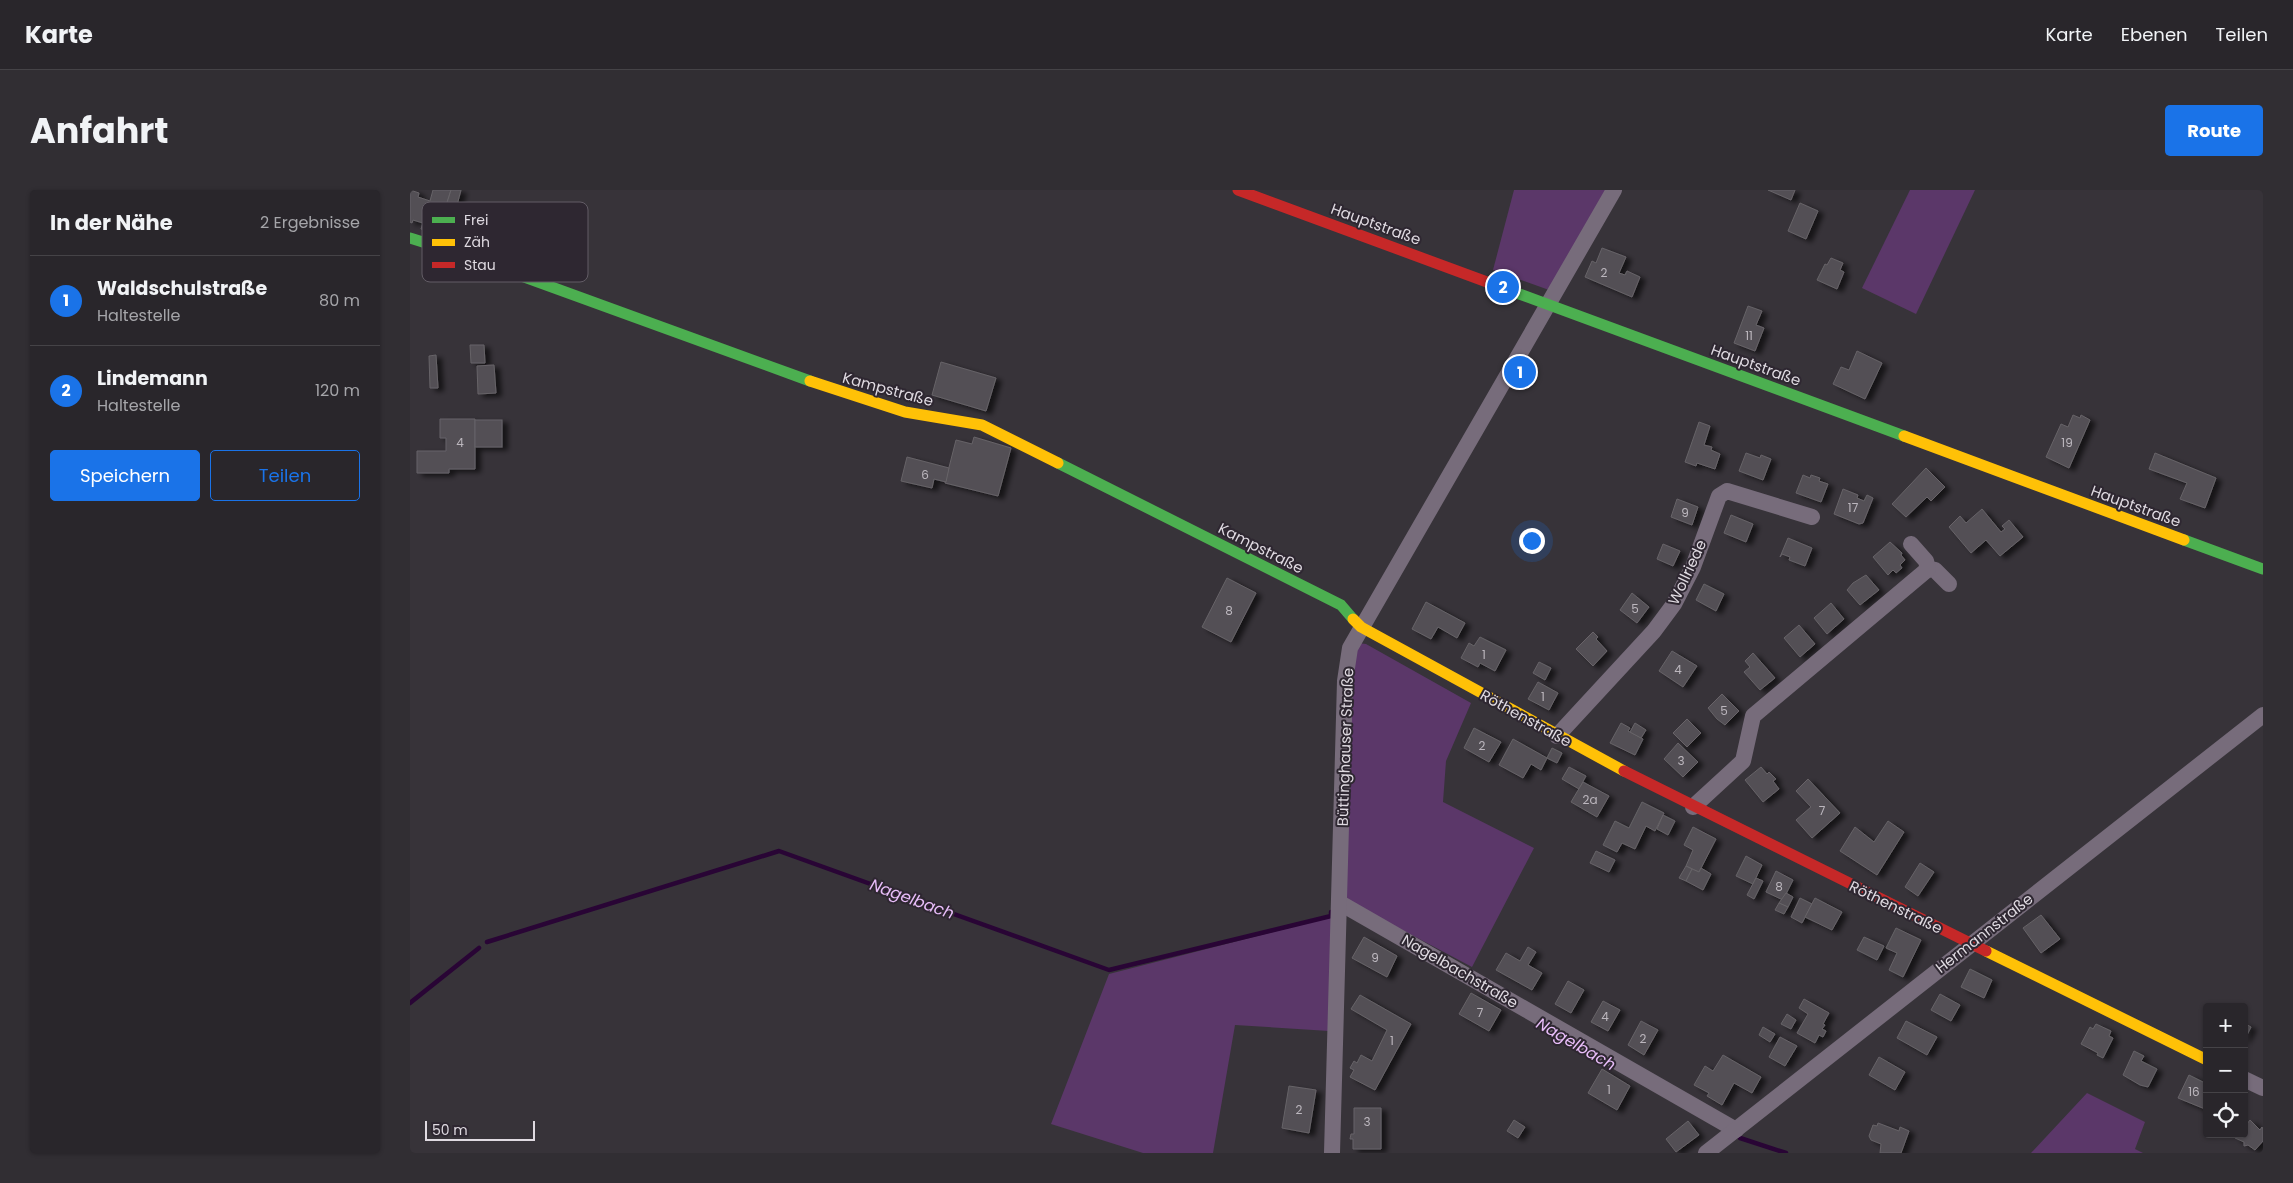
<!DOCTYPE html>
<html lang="de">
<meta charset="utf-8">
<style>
body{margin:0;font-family:Poppins,sans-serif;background:#312e33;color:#f1f3f6}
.controls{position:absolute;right:15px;bottom:15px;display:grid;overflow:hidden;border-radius:5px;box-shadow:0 1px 4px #0004}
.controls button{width:45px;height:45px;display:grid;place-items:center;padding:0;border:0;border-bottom:1px solid #454347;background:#29262b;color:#f1f3f6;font:25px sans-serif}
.scale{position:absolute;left:15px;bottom:12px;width:110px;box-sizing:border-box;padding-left:5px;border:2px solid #dfdae1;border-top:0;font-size:14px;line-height:18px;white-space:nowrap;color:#dfdae1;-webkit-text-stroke:4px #2e2731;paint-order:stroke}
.you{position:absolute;left:1121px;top:350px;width:18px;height:18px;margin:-12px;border:4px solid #fff;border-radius:50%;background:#1a73e8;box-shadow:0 0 0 8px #1a73e833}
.badge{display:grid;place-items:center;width:32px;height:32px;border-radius:50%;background:#1a73e8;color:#fff;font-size:16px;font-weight:700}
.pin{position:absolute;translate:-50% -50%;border:2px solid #fff;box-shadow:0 1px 5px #0006}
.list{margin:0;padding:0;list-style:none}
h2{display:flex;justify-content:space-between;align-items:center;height:65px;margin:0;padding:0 20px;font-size:21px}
h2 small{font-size:16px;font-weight:400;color:#a5a5a9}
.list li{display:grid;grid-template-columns:32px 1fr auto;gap:15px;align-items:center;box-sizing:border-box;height:90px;padding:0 20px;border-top:1px solid #454347}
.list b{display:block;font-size:19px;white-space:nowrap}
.list p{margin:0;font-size:16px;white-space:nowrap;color:#a5a5a9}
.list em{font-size:16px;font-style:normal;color:#a5a5a9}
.actions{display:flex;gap:10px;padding:15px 20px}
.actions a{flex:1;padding:11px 0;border:1px solid #1a73e8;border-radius:5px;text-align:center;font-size:18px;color:#1a73e8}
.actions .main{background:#1a73e8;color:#fff}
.icon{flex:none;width:28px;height:28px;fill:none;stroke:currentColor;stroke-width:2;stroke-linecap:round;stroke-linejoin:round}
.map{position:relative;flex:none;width:1853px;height:963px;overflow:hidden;border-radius:5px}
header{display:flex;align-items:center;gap:30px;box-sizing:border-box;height:70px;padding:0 25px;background:#29262b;border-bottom:1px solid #454347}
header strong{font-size:24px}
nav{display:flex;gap:28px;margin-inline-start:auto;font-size:18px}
.intro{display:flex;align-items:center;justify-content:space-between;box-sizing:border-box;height:120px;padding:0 30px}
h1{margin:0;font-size:35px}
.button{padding:12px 22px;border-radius:5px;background:#1a73e8;color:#fff;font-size:18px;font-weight:700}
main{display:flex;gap:30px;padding:0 30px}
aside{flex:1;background:#29262b;border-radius:5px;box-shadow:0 1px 4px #0004}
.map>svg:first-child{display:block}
</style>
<header>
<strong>Karte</strong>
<nav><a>Karte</a><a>Ebenen</a><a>Teilen</a></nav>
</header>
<div class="intro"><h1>Anfahrt</h1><a class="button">Route</a></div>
<main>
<aside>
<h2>In der Nähe<small>2 Ergebnisse</small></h2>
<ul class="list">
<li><span class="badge">1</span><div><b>Waldschulstraße</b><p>Haltestelle</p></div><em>80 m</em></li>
<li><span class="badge">2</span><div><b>Lindemann</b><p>Haltestelle</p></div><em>120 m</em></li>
</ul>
<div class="actions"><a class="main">Speichern</a><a>Teilen</a></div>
</aside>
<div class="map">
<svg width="1853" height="963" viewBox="0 0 1853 963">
<defs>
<filter id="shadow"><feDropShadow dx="5.5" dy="3" stdDeviation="2.5" flood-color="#0009"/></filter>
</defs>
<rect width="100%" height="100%" fill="#373339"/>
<!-- green -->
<g fill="#5b3769">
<path d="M1104 0H1197L1139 100 1083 80Z"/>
<path d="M1500 0H1565L1506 124 1452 98Z"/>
<path d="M948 453 956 454 1061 513 1036 571 1033 612 1124 658 1062 777 936 710 941 473Z"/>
<path d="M922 727 919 841 825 835 803 963H733L641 934 699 784Z"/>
<path d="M1677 903 1735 932 1725 959 1733 963H1621Z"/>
</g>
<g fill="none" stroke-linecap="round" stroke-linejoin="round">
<!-- stream -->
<g stroke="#290535" stroke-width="4.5">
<path d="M77 752 369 661 699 780 921 726V722"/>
<path d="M0 813 69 758"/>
<path d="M1330 948 1376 963"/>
</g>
</g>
<!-- building -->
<g fill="#524f54" stroke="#676368" filter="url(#shadow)">
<path d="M0 0 9 3 8 7 20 11 23 0H41L27 44 11 39 13 33 3 30 2 33 0 32Z"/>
<path d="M41 0H51L46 19 36 16Z"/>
<path d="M1358 0H1385L1381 10Z"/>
<path d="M1390 13 1408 21 1396 49 1378 41Z"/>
<path d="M1192 58 1216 67 1209 83 1215 85 1217 81 1230 87 1222 107 1175 87 1182 71 1186 73Z"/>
<path d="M1421 68 1433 73 1430 80 1434 82 1427 99 1407 90 1415 74 1417 75Z"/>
<path d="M1338 116 1352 121 1346 135 1354 138 1345 161 1324 153Z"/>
<path d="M60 155H74L75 173H61Z"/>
<path d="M1447 161 1472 173 1455 209 1423 194 1431 177 1439 180Z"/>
<path d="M26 165 28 198H20L19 166Z"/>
<path d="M531 172 586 188 576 221 522 205Z"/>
<path d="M84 175 86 203 68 204 67 176Z"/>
<path d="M1663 225 1670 228 1671 225 1680 230 1659 278 1636 267 1651 234 1658 237Z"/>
<path d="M30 229H65V279H39V283H7V261H36V248H30Z"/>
<rect x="65" y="230" width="27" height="27"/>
<path d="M1289 232 1300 236 1294 255 1302 257 1301 260 1310 264 1305 279 1287 273 1286 276 1275 272Z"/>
<path d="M564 247 601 258 588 306 535 293 546 250 562 254Z"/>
<path d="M1336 263 1350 268 1351 265 1361 269 1353 290 1329 281Z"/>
<path d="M1745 263 1806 288 1795 318 1770 309 1777 293 1739 279Z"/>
<path d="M497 267 539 278 536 292 524 289 522 298 491 291Z"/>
<path d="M1516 278 1535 297 1521 311 1517 307 1496 327 1482 314Z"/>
<path d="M1393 285 1400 288 1401 285 1410 288 1409 291 1418 294 1411 312 1386 303Z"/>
<path d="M1433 299 1448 305 1447 308 1454 311 1457 305 1463 308 1453 333 1449 334 1424 324Z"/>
<path d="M1267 309 1288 317 1282 335 1261 327Z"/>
<path d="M1572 319 1591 342 1595 339 1592 336 1599 330 1613 347 1590 366 1576 350 1561 363 1539 337 1550 326 1556 333Z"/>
<path d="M1321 325 1343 334 1336 352 1314 343Z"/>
<path d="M1378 348 1402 358 1395 376 1379 370 1380 367 1372 364 1370 367Z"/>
<path d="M1480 352 1492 363 1491 365 1495 370 1490 375 1492 378 1486 383 1483 380 1478 385 1463 367Z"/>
<path d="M1253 354 1270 361 1263 376 1247 369Z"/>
<path d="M1456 385 1469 400 1450 415 1437 400 1443 393Z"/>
<path d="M817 388 846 403 821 452 792 437Z"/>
<path d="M1294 394 1314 404 1306 421 1286 410Z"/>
<path d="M1222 403 1239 417 1227 433 1210 420Z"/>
<path d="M1016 412 1055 433 1047 448 1028 437 1021 449 1002 439Z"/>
<path d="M1421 413 1434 429 1417 444 1404 428Z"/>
<path d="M1389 435 1405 454 1390 467 1374 448Z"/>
<path d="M1183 442 1188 447 1186 449 1197 461 1183 476 1166 459Z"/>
<path d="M1070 447 1096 460 1085 481 1070 473 1068 477 1051 468 1059 453 1064 456Z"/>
<path d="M1262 461 1287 476 1273 497 1249 481Z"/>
<path d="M1343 463 1365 488 1350 500 1334 482 1340 477 1335 471Z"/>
<path d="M1129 472 1141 478 1135 490 1123 483Z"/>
<path d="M1128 492 1148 503 1139 520 1118 509Z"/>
<path d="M1312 504 1329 521 1315 535 1307 529 1298 518Z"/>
<path d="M1277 529 1291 543 1277 557 1263 543Z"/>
<path d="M1211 533 1220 538 1218 541 1233 549 1225 565 1200 553Z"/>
<path d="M1225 533 1236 540 1231 548 1220 542Z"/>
<path d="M1064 538 1091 552 1079 572 1054 558Z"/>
<path d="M1103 549 1137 568 1142 558 1152 563 1147 573 1137 568 1131 580 1121 574 1113 588 1089 575Z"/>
<path d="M1268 553 1288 572 1273 587 1254 569Z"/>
<path d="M1159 577 1176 586 1169 599 1152 589Z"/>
<path d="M1351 577 1357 584 1359 582 1366 589 1363 591 1369 599 1353 612 1335 590Z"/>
<path d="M1398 589 1430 623 1402 648 1386 630 1401 617 1386 601Z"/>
<path d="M1173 592 1199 606 1187 627 1161 612Z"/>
<path d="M1232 612 1254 623 1245 641 1236 636 1225 659 1212 653 1207 662 1193 655 1205 631 1219 638Z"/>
<path d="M1253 625 1265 631 1258 645 1247 639Z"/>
<path d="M1478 631 1494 642 1467 685 1430 661 1445 637 1464 652Z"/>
<path d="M1283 637 1306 649 1289 682 1276 676 1283 660 1274 655Z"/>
<path d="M1186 661 1205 670 1199 682 1180 673Z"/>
<path d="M1336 666 1352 675 1343 694 1326 686Z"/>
<path d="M1510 673 1524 682 1508 706 1495 697Z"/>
<path d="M1276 676 1282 679 1276 691 1269 688Z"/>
<path d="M1291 678 1301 684 1293 700 1276 691 1282 679 1289 682Z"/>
<path d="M1366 681 1383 690 1373 710 1356 702Z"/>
<path d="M1346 688 1353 691 1344 709 1337 705Z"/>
<path d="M1376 703 1383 707 1378 717 1369 713Z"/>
<path d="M1390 708 1402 714 1392 733 1381 727Z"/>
<path d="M1405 708 1432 722 1422 740 1395 727Z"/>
<path d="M1369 713 1378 717 1374 724 1365 720Z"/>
<path d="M1631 725 1650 749 1631 763 1613 738Z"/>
<path d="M1486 738 1511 750 1493 787 1479 780 1487 763 1476 758Z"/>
<path d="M954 747 987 766 977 787 942 768Z"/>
<path d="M1454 747 1474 756 1467 770 1447 760Z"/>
<path d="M1118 757 1126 762 1118 775 1132 783 1122 800 1086 780 1096 763 1110 771Z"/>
<path d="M1560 779 1582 790 1574 808 1551 797Z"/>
<path d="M1158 791 1174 800 1161 823 1145 814Z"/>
<path d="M1061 803 1091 820 1079 841 1049 824Z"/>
<path d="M1530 804 1550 815 1541 831 1521 820Z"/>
<path d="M950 805 1001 834 965 900 940 887 944 880 940 878 944 871 947 873 951 865 962 871 977 840 941 819Z"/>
<path d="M1394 809 1419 823 1413 834 1415 835 1412 839 1416 841 1413 847 1409 845 1405 853 1387 843 1398 824 1389 818Z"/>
<path d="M1193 811 1210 820 1198 841 1181 832Z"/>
<path d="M1377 824 1386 830 1381 839 1371 834Z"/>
<path d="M1231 831 1248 840 1234 865 1218 855Z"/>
<path d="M1496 831 1527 847 1517 865 1487 848Z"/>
<path d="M1834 833 1841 837 1834 851Z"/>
<path d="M1686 834 1701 841 1699 846 1703 848 1693 868 1687 865 1688 863 1671 854 1680 837 1683 839Z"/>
<path d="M1353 837 1365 844 1360 852 1349 845Z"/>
<path d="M1370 847 1387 856 1375 876 1359 867Z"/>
<path d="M1724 861 1734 866 1731 871 1747 879 1738 897 1730 895 1713 885Z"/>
<path d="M1313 865 1351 887 1342 903 1324 893 1312 915 1297 906 1299 903 1284 895 1295 876 1303 881Z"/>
<path d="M1469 867 1495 882 1485 900 1459 885Z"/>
<path d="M1192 879 1220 896 1207 920 1178 903Z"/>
<path d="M1779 885 1797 894V914L1795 919 1768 908Z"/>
<path d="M879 896 906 900 899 943 872 938Z"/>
<path d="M944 918H971V959H943V949H940L941 944H944Z"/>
<path d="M1104 930 1115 937 1108 948 1097 941Z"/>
<path d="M1840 930 1850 940 1852 937 1853 939V951L1845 960 1838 955 1834 956V952L1825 948 1828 944H1834V938Z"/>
<path d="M1278 931 1289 945 1266 962 1256 949Z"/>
<path d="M1468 933 1489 941 1490 937 1499 941 1491 963H1470L1471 954 1461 950 1459 946 1463 935 1467 936Z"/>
</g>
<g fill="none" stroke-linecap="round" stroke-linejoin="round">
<!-- street -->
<g stroke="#776c7b" stroke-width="16">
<path d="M1518 379 1525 380 1539 394"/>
<path d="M1147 546 1244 441 1264 414 1283 377 1309 306 1317 301 1402 327"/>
<path d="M1283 617 1333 571 1343 526 1518 379 1516 371 1501 354"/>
<path d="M930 713 1326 940"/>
<path d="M1834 889 1853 898"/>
<path d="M922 963 935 491 940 458 1204 0"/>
<path d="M1296 963 1853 525"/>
</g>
<!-- fast -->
<g stroke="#4caf50" stroke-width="11">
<path d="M0 48 54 65 400 191"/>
<path d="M1104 102 1494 246"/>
<path d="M648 273 931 415 943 429"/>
<path d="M1774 350 1853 379"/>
</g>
<!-- slow -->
<g stroke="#ffc107" stroke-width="11">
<path d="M400 191 495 222 572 235 648 273"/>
<path d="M1494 246 1774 350"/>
<path d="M943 429 951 437 1214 581"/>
<path d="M1576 761 1797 870"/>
</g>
<!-- jam -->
<g stroke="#c62828" stroke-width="11">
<path d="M828 0 1104 102"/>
<path d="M1214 581 1576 761"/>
</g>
</g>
<g text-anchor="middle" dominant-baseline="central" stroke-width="4" stroke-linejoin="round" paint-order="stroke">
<!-- number labels -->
<g font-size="12" fill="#bcb7be">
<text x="1194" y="82">2</text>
<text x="1339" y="145">11</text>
<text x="50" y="252">4</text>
<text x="1657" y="252">19</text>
<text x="515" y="284">6</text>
<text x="1443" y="317">17</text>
<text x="1275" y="322">9</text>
<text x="1225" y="418">5</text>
<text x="819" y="420">8</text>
<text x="1074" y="464">1</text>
<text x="1268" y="479">4</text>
<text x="1133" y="506">1</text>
<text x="1314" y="520">5</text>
<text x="1072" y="555">2</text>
<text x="1271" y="570">3</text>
<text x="1180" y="609">2a</text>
<text x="1412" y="620">7</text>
<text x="1369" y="696">8</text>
<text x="965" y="767">9</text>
<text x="1070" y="822">7</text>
<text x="1195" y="826">4</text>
<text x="1233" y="848">2</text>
<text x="982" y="850">1</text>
<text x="1199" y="899">1</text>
<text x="1784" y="901">16</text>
<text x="889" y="919">2</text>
<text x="957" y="931">3</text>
</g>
<!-- street labels -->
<g font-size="15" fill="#dfdae1" stroke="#2e2731">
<text transform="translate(966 34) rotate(20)">Hauptstraße</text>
<text transform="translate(1346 175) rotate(20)">Hauptstraße</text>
<text transform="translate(478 199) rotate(15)">Kampstraße</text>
<text transform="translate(1726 316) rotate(20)">Hauptstraße</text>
<text transform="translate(851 358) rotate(27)">Kampstraße</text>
<text transform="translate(1277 382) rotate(-65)">Wollriede</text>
<text transform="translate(1116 528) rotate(29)">Röthenstraße</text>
<text transform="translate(935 557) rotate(-88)">Büttinghauser Straße</text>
<text transform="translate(1486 717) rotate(26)">Röthenstraße</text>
<text transform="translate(1574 743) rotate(-38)">Hermannstraße</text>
<text transform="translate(1050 781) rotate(30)">Nagelbachstraße</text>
</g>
<!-- water labels -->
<g font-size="16" font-style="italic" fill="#e8bdf9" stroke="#2e2731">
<text transform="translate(502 709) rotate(20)">Nagelbach</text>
<text transform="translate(1166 854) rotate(30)">Nagelbach</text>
</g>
</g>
<!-- legend -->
<rect x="12" y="12" width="166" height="80" rx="8" fill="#2e2731" stroke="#635d66" stroke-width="1"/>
<rect x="22" y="27" width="23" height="6" fill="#4caf50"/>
<rect x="22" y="49" width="23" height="7" fill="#ffc107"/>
<rect x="22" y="72" width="23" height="6" fill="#c62828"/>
<g font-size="14" fill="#dfdae1">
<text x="54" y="35">Frei</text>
<text x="54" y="57">Zäh</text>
<text x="54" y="80">Stau</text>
</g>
</svg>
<div class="controls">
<button>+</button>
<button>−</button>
<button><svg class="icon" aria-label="locate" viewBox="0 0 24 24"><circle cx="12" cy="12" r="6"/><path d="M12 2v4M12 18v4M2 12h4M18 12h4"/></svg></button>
</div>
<div class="scale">50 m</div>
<div class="you"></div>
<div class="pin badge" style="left:1110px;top:182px">1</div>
<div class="pin badge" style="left:1093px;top:97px">2</div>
</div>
</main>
